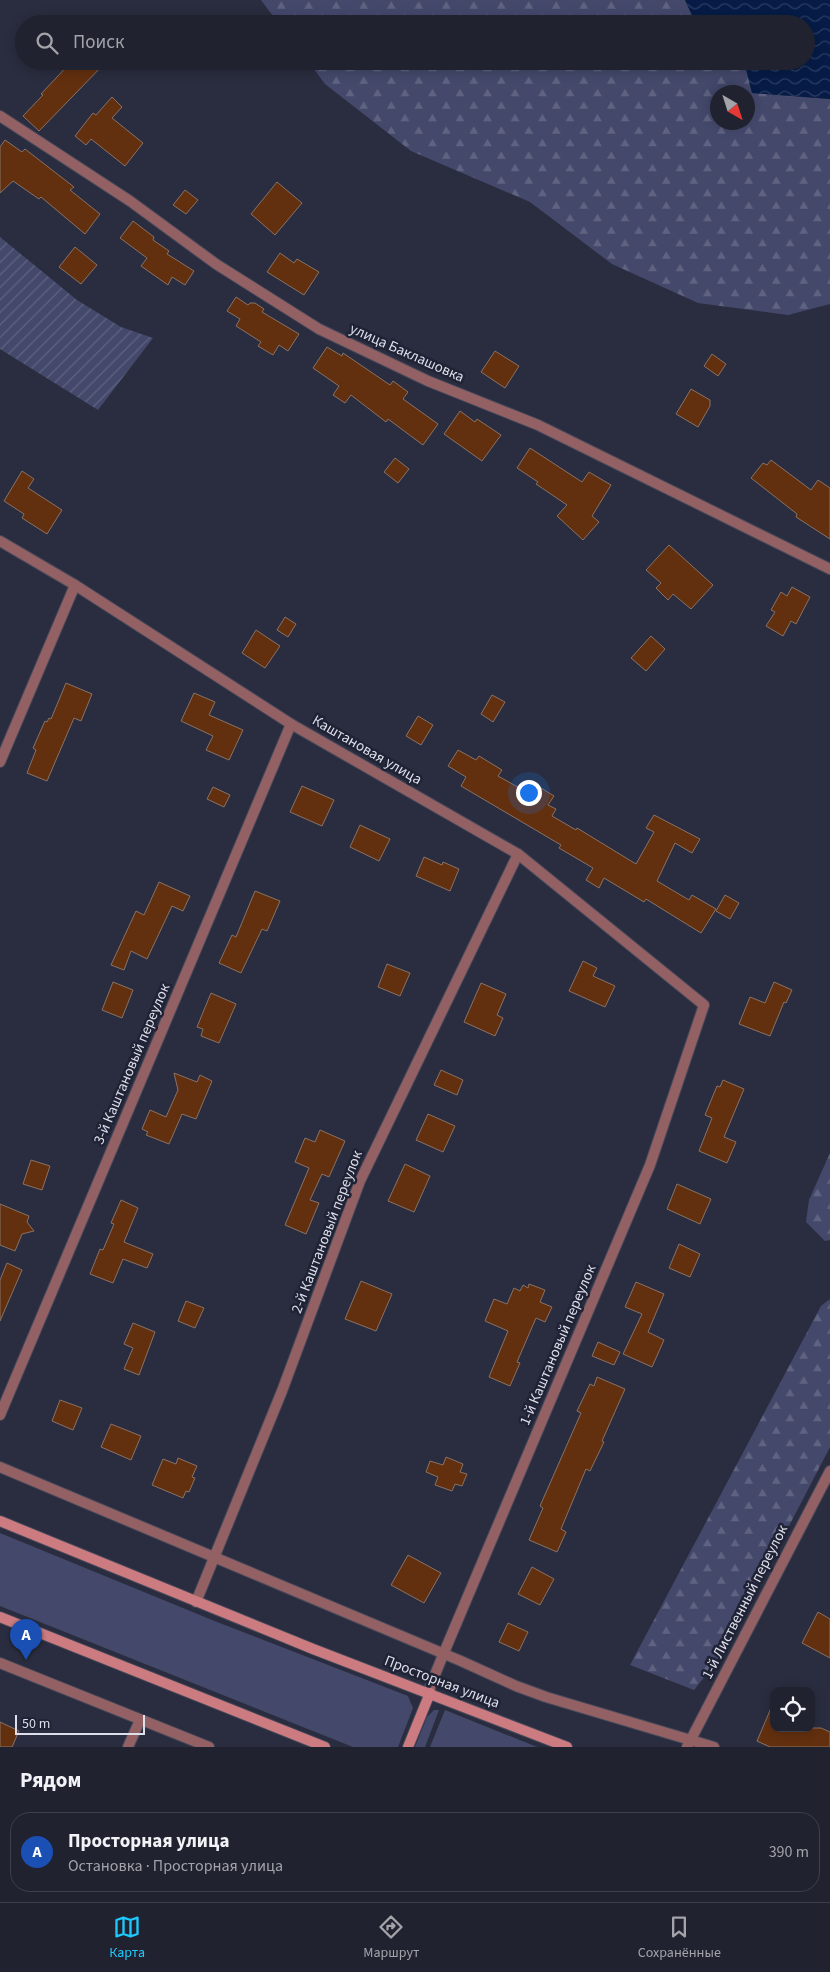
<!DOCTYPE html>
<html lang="ru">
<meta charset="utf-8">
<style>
body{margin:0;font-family:"Source Sans 3",sans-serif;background:#282a37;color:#f1f3f6}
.controls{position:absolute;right:15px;bottom:15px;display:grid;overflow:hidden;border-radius:10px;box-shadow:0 2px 12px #0003}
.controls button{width:45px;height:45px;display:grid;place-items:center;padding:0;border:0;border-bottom:1px solid #3d3f4b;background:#20222f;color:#f1f3f6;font:25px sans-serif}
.compass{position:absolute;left:710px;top:85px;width:45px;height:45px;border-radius:50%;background:#20222f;box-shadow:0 2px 12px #0003;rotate:141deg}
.scale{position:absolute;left:15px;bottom:12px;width:130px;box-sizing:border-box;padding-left:5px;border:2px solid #dddfeb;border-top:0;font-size:14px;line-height:18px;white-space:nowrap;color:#dddfeb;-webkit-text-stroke:4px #202335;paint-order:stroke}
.you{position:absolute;left:528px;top:792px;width:18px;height:18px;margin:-12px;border:4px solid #fff;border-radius:50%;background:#1a73e8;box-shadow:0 0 0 8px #1a73e833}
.badge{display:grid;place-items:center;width:32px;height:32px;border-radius:50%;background:#1fc9fd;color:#fff;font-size:16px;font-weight:700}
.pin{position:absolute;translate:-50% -41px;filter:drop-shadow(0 1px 2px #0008)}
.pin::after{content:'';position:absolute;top:26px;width:18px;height:15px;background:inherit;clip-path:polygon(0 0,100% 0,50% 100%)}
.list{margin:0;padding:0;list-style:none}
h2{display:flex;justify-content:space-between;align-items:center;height:65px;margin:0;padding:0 20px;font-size:21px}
h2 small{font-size:16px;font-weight:400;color:#a2a4aa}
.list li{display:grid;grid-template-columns:32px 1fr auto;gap:15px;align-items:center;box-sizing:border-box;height:80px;margin:0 10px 10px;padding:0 10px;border:1px solid #3d3f4b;border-radius:20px}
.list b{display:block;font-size:19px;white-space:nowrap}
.list p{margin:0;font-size:16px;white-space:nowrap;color:#a2a4aa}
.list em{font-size:16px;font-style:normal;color:#a2a4aa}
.icon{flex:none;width:28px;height:28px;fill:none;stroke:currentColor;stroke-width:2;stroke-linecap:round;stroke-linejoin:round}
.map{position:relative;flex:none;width:830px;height:1747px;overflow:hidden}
.search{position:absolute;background:#20222f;box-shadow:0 2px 12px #0003;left:15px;right:15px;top:15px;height:55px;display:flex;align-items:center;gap:12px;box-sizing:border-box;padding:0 18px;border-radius:28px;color:#a2a4aa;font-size:19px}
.sheet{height:155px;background:#20222f}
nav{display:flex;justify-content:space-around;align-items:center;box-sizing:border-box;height:70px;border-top:1px solid #3d3f4b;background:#20222f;font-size:14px;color:#a2a4aa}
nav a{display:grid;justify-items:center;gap:2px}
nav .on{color:#1fc9fd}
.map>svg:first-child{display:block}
</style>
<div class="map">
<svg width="830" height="1747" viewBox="0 0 830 1747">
<defs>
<pattern id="forest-firs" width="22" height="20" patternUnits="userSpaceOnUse" patternTransform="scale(1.25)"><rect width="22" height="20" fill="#44496c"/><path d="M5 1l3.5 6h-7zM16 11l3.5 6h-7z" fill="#5f6381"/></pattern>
<pattern id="garden-furrows" width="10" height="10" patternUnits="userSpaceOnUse" patternTransform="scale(1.25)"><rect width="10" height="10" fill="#44496c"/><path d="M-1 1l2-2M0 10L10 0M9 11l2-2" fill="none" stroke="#5f6381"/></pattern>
<pattern id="water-waves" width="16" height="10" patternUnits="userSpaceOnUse" patternTransform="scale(1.25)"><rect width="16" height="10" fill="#061c47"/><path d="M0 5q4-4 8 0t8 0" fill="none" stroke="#2a3d62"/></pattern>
</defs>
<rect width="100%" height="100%" fill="#2a2d3f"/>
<!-- green -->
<g fill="#44496c">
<path d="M0 1533 217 1622 408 1696 413 1708 398 1747H353L0 1606Z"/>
<path d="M434 1710H439L425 1747H415L427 1717Z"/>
<path d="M445 1710 537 1747H430Z"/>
</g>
<!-- forest -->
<g fill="url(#forest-firs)" fill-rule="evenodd">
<path d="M261 0H685L696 24H279Z"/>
<path d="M308 61H744L752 93 830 99V304L788 315 698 303 612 264 530 202 411 151 325 84ZM718 92H748V122H718Z"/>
<path d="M830 1153V1240L825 1241 806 1222 809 1200Z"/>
<path d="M830 1299V1447L722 1655 694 1690 630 1665 821 1306Z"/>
</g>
<!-- garden -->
<path fill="url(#garden-furrows)" d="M0 237 77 300 121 327 153 338 98 410 0 349Z"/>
<!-- water -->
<path fill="url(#water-waves)" d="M685 0H830V99L752 93 744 61H806V24H696Z"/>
<!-- building -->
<g fill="#63300f" stroke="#887266">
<path d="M72 61H107L39 131 23 116 43 95 41 94Z"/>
<path d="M112 97 122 107 112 118 143 143 125 166 91 139 86 145 75 136 93 113 96 115Z"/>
<path d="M5 140 22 152 25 149 74 187 70 190 100 214 85 234 41 197 39 199 13 181 0 193V147Z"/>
<path d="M277 182 302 203 275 235 251 214Z"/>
<path d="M185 190 198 200 186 214 173 205Z"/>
<path d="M133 221 154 237 153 240 169 251 167 254 194 271 185 285 172 277 168 285 141 266 147 258 120 238Z"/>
<path d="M75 247 97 265 81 284 59 267Z"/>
<path d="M280 253 294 263 297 259 319 272 304 295 267 272Z"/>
<path d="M236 297 248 305 250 303H255L264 309 262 312 299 334 288 351 279 345 273 355 258 346 261 342 236 326 240 319 227 311Z"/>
<path d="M327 347 342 356 343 353 390 385 393 381 408 392 403 399 438 424 423 445 388 419 386 422 351 395 345 403 333 395 339 386 313 368Z"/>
<path d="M495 351 519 366 505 388 481 372Z"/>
<path d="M712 354 726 364 718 376 704 366Z"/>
<path d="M691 389 710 400V406L698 427 676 414Z"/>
<path d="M460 411 475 422 477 419 501 435 482 461 444 434Z"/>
<path d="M530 448 582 482 589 472 611 485 592 516 599 522 583 540 557 516 567 505 536 484 538 482 517 468Z"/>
<path d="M395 458 409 469 398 483 384 472Z"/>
<path d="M771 460 811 490 818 480 830 488V539L796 517 797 514 751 478 763 463 767 465Z"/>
<path d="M22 471 34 479 28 488 62 510 47 534 22 518 24 514 4 501Z"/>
<path d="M669 545 713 585 691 609 673 594 668 600 656 588 661 583 646 570Z"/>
<path d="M792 587 810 597 796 624 791 621 783 636 766 626 775 612 771 610 781 592 787 596Z"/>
<path d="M285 617 296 624 288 637 277 630Z"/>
<path d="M256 630 280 646 265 668 242 653Z"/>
<path d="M651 636 665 649 646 671 631 658Z"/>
<path d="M66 683 92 694 81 721 74 718 47 781 27 773 36 750 33 748 45 721 47 722 49 718 51 719Z"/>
<path d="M194 693 215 702 209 715 243 730 229 760 206 750 213 736 181 721Z"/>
<path d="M492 695 505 702 493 722 481 714Z"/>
<path d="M418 716 433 725 421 745 406 736Z"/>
<path d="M458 750 476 760 479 756 502 770 498 776 523 790 528 780 554 796 548 805 556 809 552 816 576 830 577 828 636 864 654 832 646 828 654 815 700 839 692 853 675 843 657 881 689 900 692 895 716 909 701 933 646 899 644 902 604 878 599 888 586 880 593 868 559 848 561 845 461 786 466 777 448 766Z"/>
<path d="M302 786 334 800 322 826 290 812Z"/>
<path d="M213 787 230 795 224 807 207 799Z"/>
<path d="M360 825 390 839 379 861 350 847Z"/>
<path d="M424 857 442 865 443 862 459 869 450 891 416 876Z"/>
<path d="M159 882 190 896 183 911 172 906 147 959 131 951 124 970 111 965 136 911 144 915Z"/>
<path d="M255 891 280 901 267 931 262 929 241 973 219 963 232 935 236 937Z"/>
<path d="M725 895 739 903 730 919 716 911Z"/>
<path d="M583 961 597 968 593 976 615 986 605 1007 569 991Z"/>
<path d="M387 964 410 973 400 996 378 987Z"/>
<path d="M113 982 133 990 122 1018 102 1010Z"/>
<path d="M774 982 792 990 786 1003 784 1002 770 1036 739 1024 750 997 765 1003Z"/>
<path d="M481 983 506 994 497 1015 503 1018 495 1036 464 1022Z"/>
<path d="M211 993 236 1004 219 1043 201 1036 203 1029 197 1027Z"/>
<path d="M441 1070 463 1080 457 1095 434 1085Z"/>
<path d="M174 1073 197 1082 200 1075 212 1081 196 1119 182 1114 169 1144 146 1135 148 1132 142 1129 150 1110 166 1117 178 1090Z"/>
<path d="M723 1080 744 1089 724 1137 736 1142 727 1163 699 1151 712 1118 705 1115 717 1086 720 1087Z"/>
<path d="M428 1114 455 1126 443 1152 416 1140Z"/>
<path d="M320 1130 345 1141 329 1177 322 1174 310 1200 319 1203 306 1234 285 1225 309 1168 295 1162 305 1138 315 1142Z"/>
<path d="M31 1160 50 1166 42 1190 23 1184Z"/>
<path d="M405 1164 430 1176 414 1212 388 1201Z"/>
<path d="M677 1184 711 1199 700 1224 667 1209Z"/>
<path d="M121 1200 138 1208 124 1242 153 1254 147 1268 123 1259 113 1283 90 1274 100 1249 103 1250 114 1224 111 1223Z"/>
<path d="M0 1204 29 1216 27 1222 34 1231 22 1234 15 1251 0 1245Z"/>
<path d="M679 1244 700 1254 690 1277 669 1268Z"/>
<path d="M7 1263 22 1270 0 1321V1280Z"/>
<path d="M361 1281 392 1294 376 1331 345 1319Z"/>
<path d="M636 1282 664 1294 648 1332 664 1340 652 1367 623 1354 642 1314 625 1307Z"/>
<path d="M529 1284 545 1290 540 1302 552 1307 545 1322 536 1318 517 1362 520 1363 510 1386 489 1377 508 1331 485 1321 494 1299 507 1304 514 1288 520 1291 523 1285 528 1288Z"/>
<path d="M186 1301 204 1308 195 1328 178 1321Z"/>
<path d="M133 1323 155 1332 139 1375 124 1369 133 1348 124 1344Z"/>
<path d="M598 1342 620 1352 614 1365 592 1356Z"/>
<path d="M597 1377 625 1389 602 1441 604 1442 590 1471 586 1469 561 1529 566 1532 557 1552 529 1540 543 1508 540 1506 581 1413 577 1411 590 1384 594 1386Z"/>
<path d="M60 1400 82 1408 73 1430 52 1421Z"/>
<path d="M111 1424 141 1436 131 1460 101 1447Z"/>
<path d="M446 1457 463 1464 460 1472 467 1474 462 1486 455 1484 452 1491 435 1485 438 1477 426 1472 430 1461 443 1465Z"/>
<path d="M178 1458 197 1466 192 1477 195 1478 189 1492 186 1491 183 1498 152 1485 163 1459 176 1464Z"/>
<path d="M408 1555 441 1573 424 1603 391 1585Z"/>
<path d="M532 1567 554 1579 540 1605 518 1594Z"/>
<path d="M818 1612 830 1619V1658L802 1643Z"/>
<path d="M508 1623 528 1632 519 1651 499 1642Z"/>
<path d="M774 1701V1728H821L830 1732V1747H770L757 1741Z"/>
<path d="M0 1722 19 1731 12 1747H0Z"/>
</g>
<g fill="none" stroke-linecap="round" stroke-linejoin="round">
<!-- minor casing -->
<g stroke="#47495b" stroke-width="12">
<g id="minor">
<path d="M0 116 130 201 216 264 319 329 428 381 538 425 830 569"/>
<path d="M0 541 75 585 291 724 518 854 704 1005 650 1165 443 1655 430 1687V1693"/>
<path d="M0 762 75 585"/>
<path d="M0 1415 291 724"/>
<path d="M0 1467 461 1661 516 1686 546 1697 714 1747"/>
<path d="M196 1602 282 1391 360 1181 518 854"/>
<path d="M0 1663 209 1747"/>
<path d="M128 1747 140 1720"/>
<path d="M687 1747 830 1471"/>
</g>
</g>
<!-- secondary casing -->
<g stroke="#47495b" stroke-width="12">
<g id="secondary">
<path d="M0 1521 313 1649 567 1747"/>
<path d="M0 1617 325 1747"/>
<path d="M408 1747 430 1693"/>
</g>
</g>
<!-- minor -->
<use href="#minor" stroke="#936163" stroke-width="10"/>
<!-- secondary -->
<use href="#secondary" stroke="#cc7c80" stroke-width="10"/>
</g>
<g text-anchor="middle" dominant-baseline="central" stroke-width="5" stroke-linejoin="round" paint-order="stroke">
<!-- street labels -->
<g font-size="15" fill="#dddfeb" stroke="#202335">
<text transform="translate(407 353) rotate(24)">улица Баклашовка</text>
<text transform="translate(367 750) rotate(30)">Каштановая улица</text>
<text transform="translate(132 1064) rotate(-67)">3-й Каштановый переулок</text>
<text transform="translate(327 1232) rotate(-69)">2-й Каштановый переулок</text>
<text transform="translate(558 1345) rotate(-67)">1-й Каштановый переулок</text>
<text transform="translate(745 1602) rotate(-63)">1-й Лиственный переулок</text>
<text transform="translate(442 1682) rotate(21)">Просторная улица</text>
</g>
</g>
</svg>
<div class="controls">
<button><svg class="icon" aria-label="locate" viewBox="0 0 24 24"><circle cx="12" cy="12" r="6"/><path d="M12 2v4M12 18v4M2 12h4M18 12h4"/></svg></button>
</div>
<svg class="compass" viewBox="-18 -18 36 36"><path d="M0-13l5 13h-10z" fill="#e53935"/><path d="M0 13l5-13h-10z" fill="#a2a4aa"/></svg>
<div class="scale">50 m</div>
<div class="you"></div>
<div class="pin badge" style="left:26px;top:1660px;background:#1a4fb4">A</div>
<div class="search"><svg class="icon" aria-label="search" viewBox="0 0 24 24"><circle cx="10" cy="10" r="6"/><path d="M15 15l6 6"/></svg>Поиск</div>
</div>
<section class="sheet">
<h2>Рядом<small></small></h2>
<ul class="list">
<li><span class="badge" style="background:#1a4fb4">A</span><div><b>Просторная улица</b><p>Остановка · Просторная улица</p></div><em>390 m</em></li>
</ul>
</section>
<nav>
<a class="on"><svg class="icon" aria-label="map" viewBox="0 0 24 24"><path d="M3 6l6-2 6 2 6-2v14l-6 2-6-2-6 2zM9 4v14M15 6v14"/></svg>Карта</a>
<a><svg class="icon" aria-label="directions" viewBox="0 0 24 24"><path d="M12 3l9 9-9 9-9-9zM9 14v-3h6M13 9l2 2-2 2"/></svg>Маршрут</a>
<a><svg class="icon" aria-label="saved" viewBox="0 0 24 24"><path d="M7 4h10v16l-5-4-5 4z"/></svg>Сохранённые</a>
</nav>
